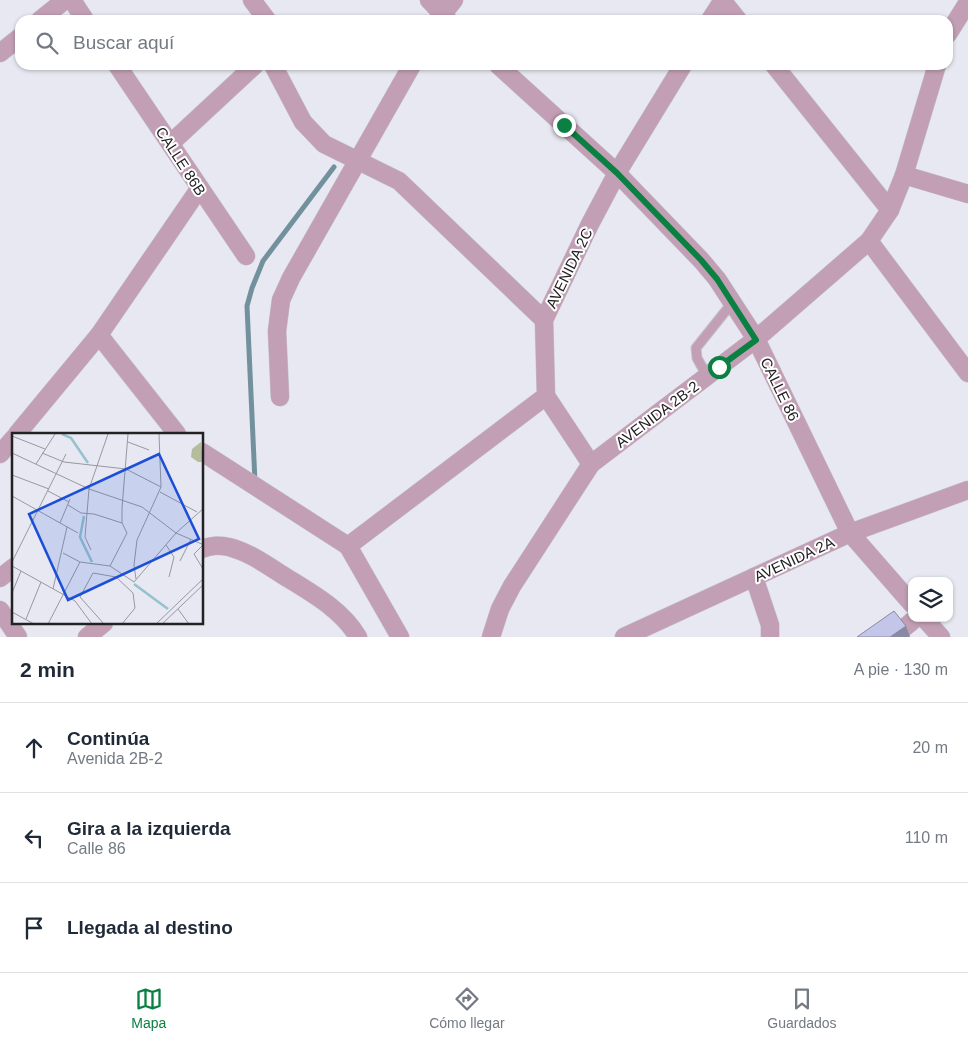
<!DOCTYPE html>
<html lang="es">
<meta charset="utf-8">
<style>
body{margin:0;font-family:Arial,sans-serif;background:#f2f2f3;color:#1f2937}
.controls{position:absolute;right:15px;bottom:15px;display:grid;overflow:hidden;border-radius:10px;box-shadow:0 1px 4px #0004}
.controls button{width:45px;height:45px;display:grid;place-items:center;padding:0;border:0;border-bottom:1px solid #e0e1e3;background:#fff;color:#1f2937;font:25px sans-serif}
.stop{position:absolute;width:15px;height:15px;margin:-11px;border:4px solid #0b8043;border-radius:50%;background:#fff}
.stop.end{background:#0b8043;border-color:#fff;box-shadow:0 1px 5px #0008}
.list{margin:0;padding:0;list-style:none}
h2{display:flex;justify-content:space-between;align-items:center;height:65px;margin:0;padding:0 20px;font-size:21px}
h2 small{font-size:16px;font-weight:400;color:#747a83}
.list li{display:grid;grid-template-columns:32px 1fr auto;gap:15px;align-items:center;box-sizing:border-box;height:90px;padding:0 20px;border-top:1px solid #e0e1e3}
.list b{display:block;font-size:19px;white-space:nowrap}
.list p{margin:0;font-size:16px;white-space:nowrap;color:#747a83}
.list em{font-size:16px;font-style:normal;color:#747a83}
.icon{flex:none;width:28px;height:28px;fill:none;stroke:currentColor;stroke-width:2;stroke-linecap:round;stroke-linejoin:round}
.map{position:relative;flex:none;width:968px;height:637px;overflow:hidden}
.search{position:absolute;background:#fff;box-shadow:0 1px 4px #0004;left:15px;right:15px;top:15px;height:55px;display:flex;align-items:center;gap:12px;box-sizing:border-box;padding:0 18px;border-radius:15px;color:#747a83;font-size:19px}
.sheet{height:335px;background:#fff}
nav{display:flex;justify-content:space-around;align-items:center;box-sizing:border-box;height:70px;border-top:1px solid #e0e1e3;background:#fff;font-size:14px;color:#747a83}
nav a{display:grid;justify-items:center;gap:2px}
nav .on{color:#0b8043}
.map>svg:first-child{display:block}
</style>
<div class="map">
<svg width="968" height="637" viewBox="0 0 968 637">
<rect width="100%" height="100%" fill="#e7e8f1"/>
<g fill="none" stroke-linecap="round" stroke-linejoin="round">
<!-- stream -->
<path stroke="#73919d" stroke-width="5" d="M255 482 247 306 252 288 263 261 334 167"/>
<!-- service casing -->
<g stroke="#c4c4cc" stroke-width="11">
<path id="service" d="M707 376 697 358 696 348 732 303"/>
</g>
<!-- minor casing -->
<g stroke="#c4c4cc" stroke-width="19">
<g id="minor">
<path d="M72 0 85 20"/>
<path d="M252 0 267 20"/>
<path d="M429 0 448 20"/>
<path d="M722 0 738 20"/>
<path d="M40 20 65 0"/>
<path d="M438 20 454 0"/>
<path d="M710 20 723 0"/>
<path d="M948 34 968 2"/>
<path d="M0 53 20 37"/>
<path d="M117 65 246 256"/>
<path d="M273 65 303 122 324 144 399 181 544 320"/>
<path d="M498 65 617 173 701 260 717 279 756 339 850 533 912 604"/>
<path d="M774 65 890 210"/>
<path d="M171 143 255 65"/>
<path d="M904 175 968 194"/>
<path d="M869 241 968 373"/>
<path d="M99 335 177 434"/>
<path d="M546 396 591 464"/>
<path d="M280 397 277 331 281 300 291 278 412 65"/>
<path d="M17 434 99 335 199 189"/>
<path d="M202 452 348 546 400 637"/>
<path d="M0 454 14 438"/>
<path d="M348 546 546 396 544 320 590 224 617 173 683 65"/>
<path d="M202 549C212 545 219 545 229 547 248 552 264 563 281 574 308 591 341 608 358 637"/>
<path d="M754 577 770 625V637"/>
<path d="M0 578 14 567"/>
<path d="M0 610 18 637"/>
<path d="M924 618 941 637"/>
<path d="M87 637 104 623"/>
<path d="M491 637 500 609 512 586 591 464 756 339 869 241 890 210 904 175 937 65"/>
<path d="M624 637 850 533 968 490"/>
<path d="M893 637 916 618"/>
</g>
</g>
<!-- service -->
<use href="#service" stroke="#c29fb4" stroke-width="9"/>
<!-- minor -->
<use href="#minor" stroke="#c29fb4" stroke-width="18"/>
</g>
<!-- shaded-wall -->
<path fill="#888aa3" d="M906 626 910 637H890Z"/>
<!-- building -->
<path fill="#c3c5e9" stroke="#888aa3" d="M894 611 906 626 890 637H857Z"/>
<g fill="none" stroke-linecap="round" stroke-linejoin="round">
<!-- route -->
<path stroke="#0b8043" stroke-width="6" d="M564 125 617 173 701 260 717 279 756 340 719 367"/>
</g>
<g text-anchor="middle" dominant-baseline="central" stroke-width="4" stroke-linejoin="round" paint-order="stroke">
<!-- street labels -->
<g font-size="15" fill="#222225" stroke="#fff">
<text transform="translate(181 161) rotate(57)">CALLE 86B</text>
<text transform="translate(569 268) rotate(-64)">AVENIDA 2C</text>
<text transform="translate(780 389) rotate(64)">CALLE 86</text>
<text transform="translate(657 414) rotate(-37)">AVENIDA 2B-2</text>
<text transform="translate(794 559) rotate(-25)">AVENIDA 2A</text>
</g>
</g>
<!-- overview -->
<g transform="translate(12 433)">
<rect width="191" height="191" fill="#e7e8f1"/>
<path d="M189 9 191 29H186L179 24 180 16Z" fill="#b5bc9b"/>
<path fill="none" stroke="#96c1d0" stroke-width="2.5" d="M50 1 59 5 76 30M72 83 68 104 80 129M122 151 156 176"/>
<path fill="none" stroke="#98999f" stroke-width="1" d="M0 3 33 16M116 9 137 17M0 20 77 56 130 74 164 100 192 112M30 20 52 29 114 36 149 54M24 31 43 1M0 42 37 56M36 58 57 69M148 59 185 79M0 63 66 100M56 72 69 80 82 81 110 90M48 90 58 66M154 112 162 124 157 144M190 113 182 121 191 136M79 117 73 104 77 56 96 1M51 120 68 129 98 133 122 149 164 100 192 75M168 128 179 106M0 129 54 21M0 133 63 168 80 191M98 133 115 100 110 90V75L116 1M124 146 122 132 125 107 149 54 147 1M41 156 55 94M0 160 9 138M166 176 177 191M0 179 22 191M14 186 29 149M36 191 68 129M92 191 68 164 81 140 104 144 121 160 123 175 110 191M144 191 192 145M150 191 192 151"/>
<path fill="#1d4ed8" fill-opacity="0.15" stroke="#1d4ed8" stroke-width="2.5" d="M147 21 187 106 56 167 17 81Z"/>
<rect width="191" height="191" fill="none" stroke="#222225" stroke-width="2.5"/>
</g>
</svg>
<div class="controls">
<button><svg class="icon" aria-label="layers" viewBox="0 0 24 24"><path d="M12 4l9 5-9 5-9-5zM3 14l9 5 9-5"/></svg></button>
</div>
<div class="stop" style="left:719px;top:367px"></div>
<div class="stop end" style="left:564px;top:125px"></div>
<div class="search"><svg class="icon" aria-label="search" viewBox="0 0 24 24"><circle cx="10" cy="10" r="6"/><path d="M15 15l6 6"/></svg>Buscar aquí</div>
</div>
<section class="sheet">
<h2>2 min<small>A pie · 130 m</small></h2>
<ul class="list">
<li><svg class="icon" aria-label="ahead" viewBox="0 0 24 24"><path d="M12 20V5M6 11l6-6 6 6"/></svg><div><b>Continúa</b><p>Avenida 2B-2</p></div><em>20 m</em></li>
<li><svg class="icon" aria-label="left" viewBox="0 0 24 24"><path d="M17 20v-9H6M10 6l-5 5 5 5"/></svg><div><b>Gira a la izquierda</b><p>Calle 86</p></div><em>110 m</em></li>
<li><svg class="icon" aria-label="arrive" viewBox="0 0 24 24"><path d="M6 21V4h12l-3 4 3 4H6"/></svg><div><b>Llegada al destino</b></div></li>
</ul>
</section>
<nav>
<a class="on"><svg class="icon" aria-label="map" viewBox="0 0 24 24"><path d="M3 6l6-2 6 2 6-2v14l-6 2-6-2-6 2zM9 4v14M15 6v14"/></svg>Mapa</a>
<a><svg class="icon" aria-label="directions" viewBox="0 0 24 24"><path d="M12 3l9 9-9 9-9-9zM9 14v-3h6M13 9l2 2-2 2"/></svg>Cómo llegar</a>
<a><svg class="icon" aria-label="saved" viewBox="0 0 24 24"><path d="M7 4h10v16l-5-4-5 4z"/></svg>Guardados</a>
</nav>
